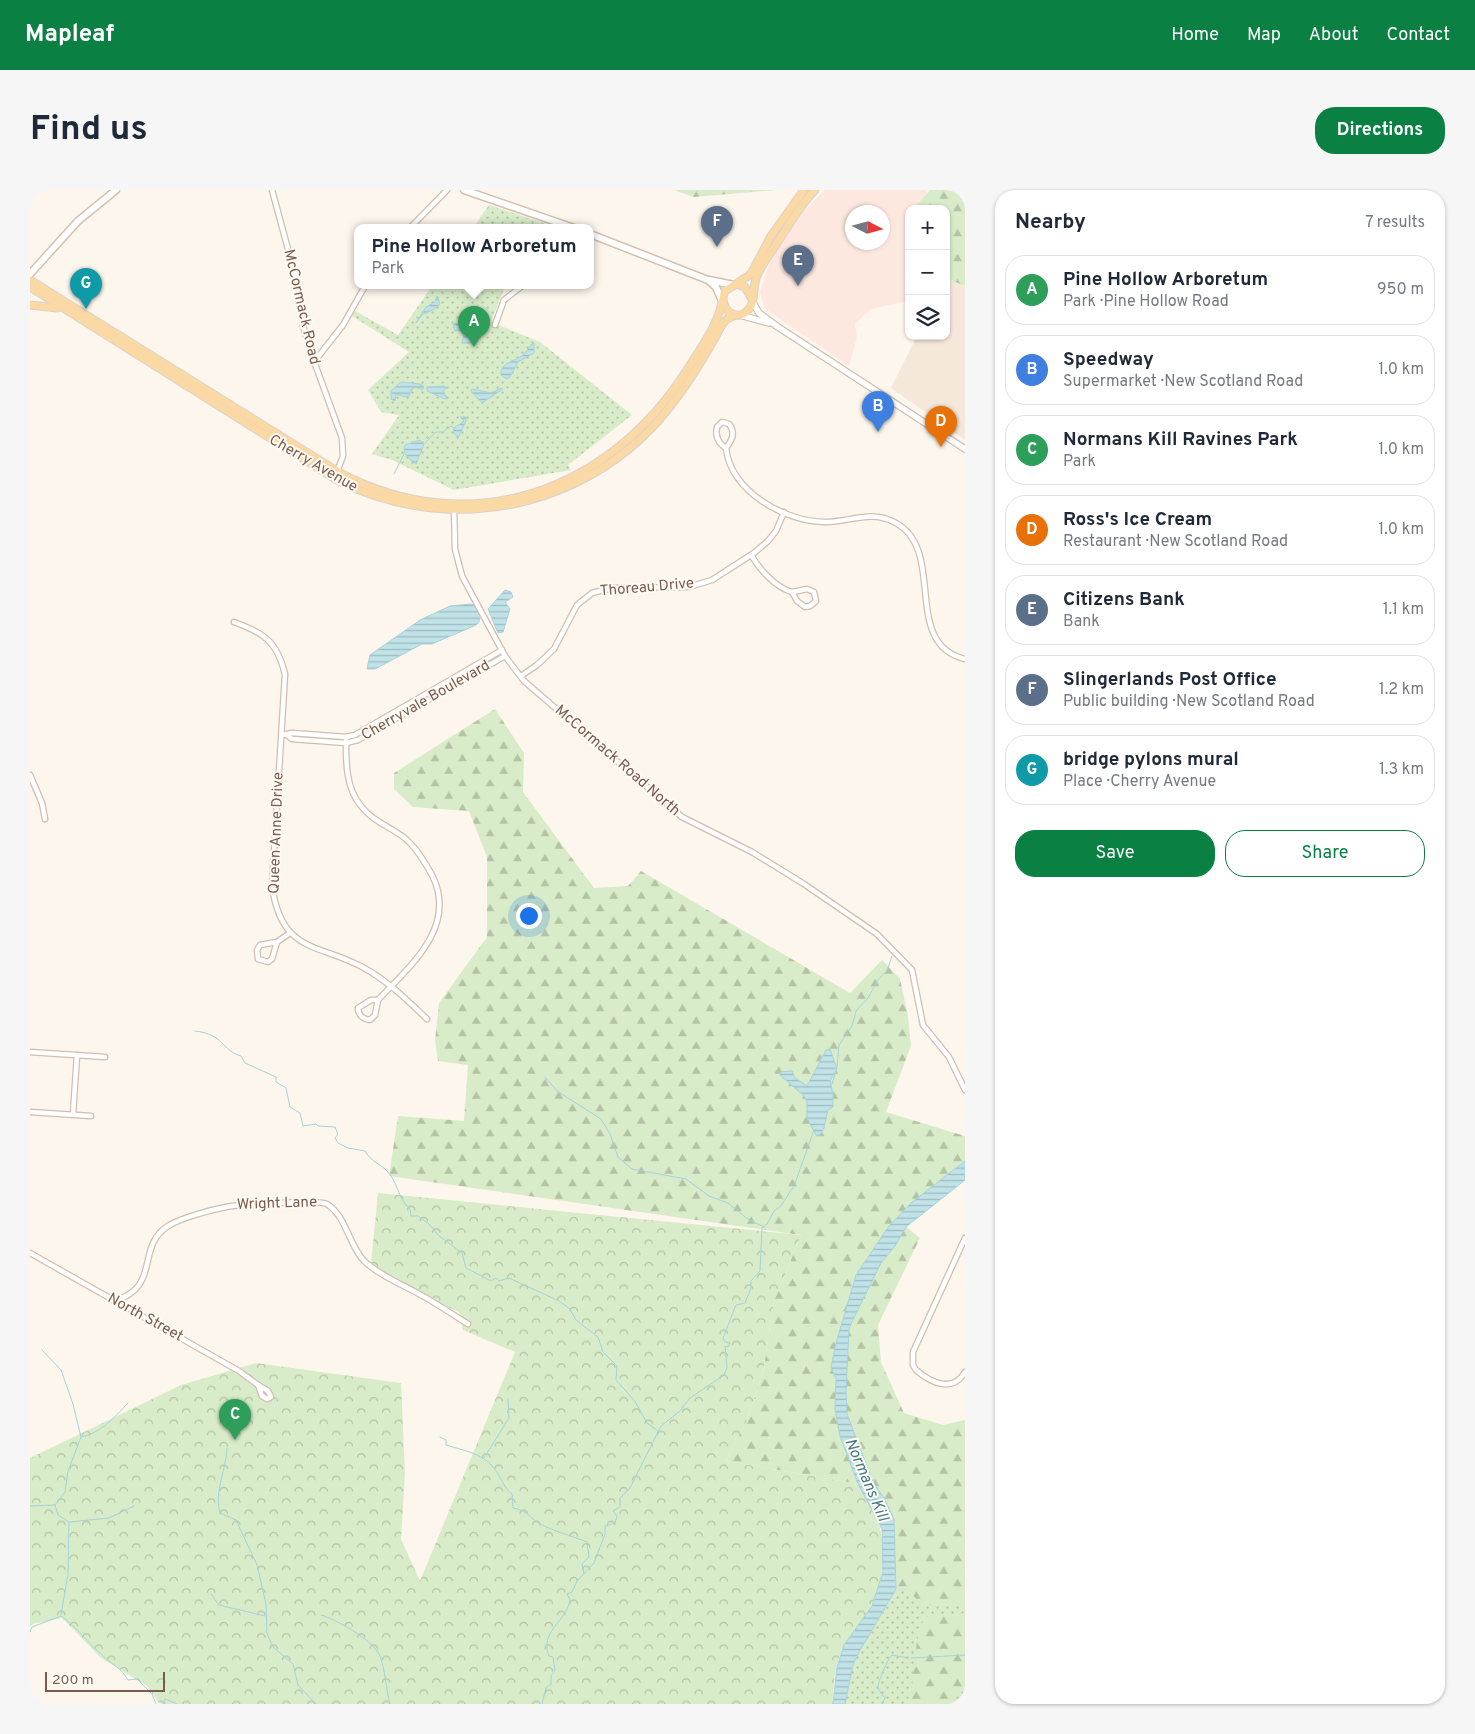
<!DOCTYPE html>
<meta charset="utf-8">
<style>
body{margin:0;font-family:Overpass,sans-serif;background:#f6f6f7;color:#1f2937}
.controls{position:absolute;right:15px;top:15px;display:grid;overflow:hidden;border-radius:10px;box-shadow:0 1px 4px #0004}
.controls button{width:45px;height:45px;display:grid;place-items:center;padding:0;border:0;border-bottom:1px solid #e0e1e3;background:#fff;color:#1f2937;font:25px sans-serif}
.compass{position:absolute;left:815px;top:15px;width:45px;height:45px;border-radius:50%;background:#fff;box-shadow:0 1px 4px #0004;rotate:96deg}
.scale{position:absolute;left:15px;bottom:12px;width:120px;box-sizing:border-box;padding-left:5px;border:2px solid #7a5c4d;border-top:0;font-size:14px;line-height:18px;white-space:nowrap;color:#7a5c4d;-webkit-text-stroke:4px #fffaf3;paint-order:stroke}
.you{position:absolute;left:498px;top:725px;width:18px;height:18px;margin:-12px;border:4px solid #fff;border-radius:50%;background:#1a73e8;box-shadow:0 0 0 8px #1a73e833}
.badge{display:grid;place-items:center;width:32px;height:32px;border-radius:50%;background:#0b8043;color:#fff;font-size:16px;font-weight:700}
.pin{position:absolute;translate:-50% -41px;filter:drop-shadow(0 1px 2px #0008)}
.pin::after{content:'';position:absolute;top:26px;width:18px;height:15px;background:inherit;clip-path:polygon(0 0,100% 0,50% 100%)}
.popup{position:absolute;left:324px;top:34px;width:240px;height:65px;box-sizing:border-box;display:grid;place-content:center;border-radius:10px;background:#fff;filter:drop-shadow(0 1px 4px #0005);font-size:16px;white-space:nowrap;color:#747a83}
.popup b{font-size:19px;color:#1f2937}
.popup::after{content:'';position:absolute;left:50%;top:100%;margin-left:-10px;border:10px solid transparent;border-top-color:#fff}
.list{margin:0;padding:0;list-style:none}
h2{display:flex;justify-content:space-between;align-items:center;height:65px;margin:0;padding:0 20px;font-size:21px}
h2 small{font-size:16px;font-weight:400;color:#747a83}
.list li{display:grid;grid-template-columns:32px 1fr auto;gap:15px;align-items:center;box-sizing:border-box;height:70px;margin:0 10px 10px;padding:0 10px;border:1px solid #e0e1e3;border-radius:20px}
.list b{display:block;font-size:19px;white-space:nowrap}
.list p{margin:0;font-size:16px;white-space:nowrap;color:#747a83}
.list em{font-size:16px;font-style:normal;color:#747a83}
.actions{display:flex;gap:10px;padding:15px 20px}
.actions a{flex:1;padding:11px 0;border:1px solid #0b8043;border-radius:20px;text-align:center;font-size:18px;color:#0b8043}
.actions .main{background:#0b8043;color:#fff}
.icon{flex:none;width:28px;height:28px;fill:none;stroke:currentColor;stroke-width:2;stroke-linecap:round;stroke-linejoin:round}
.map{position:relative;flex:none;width:935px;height:1514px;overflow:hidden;border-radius:20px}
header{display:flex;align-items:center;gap:30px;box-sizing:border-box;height:70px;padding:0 25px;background:#0b8043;color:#fff}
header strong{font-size:24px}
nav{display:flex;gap:28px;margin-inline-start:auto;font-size:18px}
.intro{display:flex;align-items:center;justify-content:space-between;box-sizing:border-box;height:120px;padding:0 30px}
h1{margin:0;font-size:35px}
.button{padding:12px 22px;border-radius:20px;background:#0b8043;color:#fff;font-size:18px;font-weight:700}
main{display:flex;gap:30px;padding:0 30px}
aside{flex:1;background:#fff;border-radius:20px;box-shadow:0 1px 4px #0004}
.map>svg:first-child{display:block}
</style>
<header>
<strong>Mapleaf</strong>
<nav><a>Home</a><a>Map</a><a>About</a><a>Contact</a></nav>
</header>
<div class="intro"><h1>Find us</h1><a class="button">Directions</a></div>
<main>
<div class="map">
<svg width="935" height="1514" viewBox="0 0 935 1514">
<defs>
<pattern id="grass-dots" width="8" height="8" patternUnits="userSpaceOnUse" patternTransform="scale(1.25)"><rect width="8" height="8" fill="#d8ecc9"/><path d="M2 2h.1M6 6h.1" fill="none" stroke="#b4c2a5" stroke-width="1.8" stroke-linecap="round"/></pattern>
<pattern id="forest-firs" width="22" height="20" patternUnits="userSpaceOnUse" patternTransform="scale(1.25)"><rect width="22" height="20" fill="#d8ecc9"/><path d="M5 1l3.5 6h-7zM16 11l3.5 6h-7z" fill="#b4c2a5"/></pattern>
<pattern id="park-crowns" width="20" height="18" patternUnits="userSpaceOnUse" patternTransform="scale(1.25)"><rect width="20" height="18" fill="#d8ecc9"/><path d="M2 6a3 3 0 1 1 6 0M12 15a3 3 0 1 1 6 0" fill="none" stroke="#b4c2a5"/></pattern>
<pattern id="water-rules" width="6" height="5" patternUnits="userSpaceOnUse" patternTransform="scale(1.25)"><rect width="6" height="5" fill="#bfe3e8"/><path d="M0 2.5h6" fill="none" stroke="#a0bbbe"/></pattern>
</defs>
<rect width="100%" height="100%" fill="#fdf6ec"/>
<!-- residential -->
<path fill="#f5e8da" d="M917 88 935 96V250L861 198 887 146H916Z"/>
<!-- commercial -->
<path fill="#fde8e0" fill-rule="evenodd" d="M795 0H895L897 3 883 19H879V111L841 119 825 134 827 147 819 176 734 118 730 101 740 72 772 23ZM822 22H852V52H822Z"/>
<!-- grass -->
<g fill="url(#grass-dots)">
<path d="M459 15 528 38H443Z"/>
<path d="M402 96H475L461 132 510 152 602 225 538 275 541 280 424 300 362 270 342 264 369 225 351 222 338 200 379 162 322 126 325 121 368 145Z"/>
<path d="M866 1399H877L893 1415 935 1414V1514H815L823 1475 829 1462Z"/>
</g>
<!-- forest -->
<g fill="url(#forest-firs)">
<path d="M644 0H747L664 7Z"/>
<path d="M900 0H935V96L916 88V19H883Z"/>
<path d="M465 519 494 563 493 602 564 698 598 696 611 681 820 803 852 770 870 789 878 826 881 856 856 922 935 946V971L839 1065 826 1085 806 1153 801 1177 806 1189 805 1219 810 1246 828 1294 696 1271 716 1232 733 1182 744 1111 771 1045 359 986 368 926 434 931 438 875 408 871 405 850 409 813 457 747V667L439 621 383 617 364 599V583Z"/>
<path d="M876 1037 890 1048 848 1135 851 1172 874 1223 913 1235 935 1230V1414L892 1415 877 1399H866V1388L854 1308 843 1292 834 1272 817 1224 816 1202 819 1138 851 1073 865 1056Z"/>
<path d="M935 1423V1494L925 1501 923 1514H880L887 1451 894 1427Z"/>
</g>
<!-- park -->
<path fill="url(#park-crowns)" d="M348 1003 771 1045 744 1111 733 1182 716 1232 696 1271 828 1294C855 1331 863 1375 841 1416 834 1430 823 1441 815 1454 805 1471 803 1495 803 1514H135L129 1513 117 1496 71 1468 32 1428 3 1434 0 1437V1268L151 1195 226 1173 371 1193 375 1284 371 1349 390 1391 485 1162 433 1140 429 1122 396 1107 341 1074Z"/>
<!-- water -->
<g fill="url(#water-rules)" stroke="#a5d3da">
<path d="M407 106 410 114 403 120 393 124 386 133 396 117 405 112Z"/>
<path d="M425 133C433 136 448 140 451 147 446 154 439 153 432 153L434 145 431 140 425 141 423 135Z"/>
<path d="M504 153V163L488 172 480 187 476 189 471 185C470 172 486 171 493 165 498 161 498 156 504 153Z"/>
<path d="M371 192 390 194 394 197 392 200 386 197 382 199 379 206 375 207 366 204 365 211 361 209V201Z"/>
<path d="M414 196 417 198 413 201 417 208 415 209 397 201V197Z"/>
<path d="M471 198 473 199 452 213 441 201 442 199 462 203Z"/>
<path d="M430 227H436V231L428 248 423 242 425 237 432 233 434 231Z"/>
<path d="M390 250 394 254 386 274C379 268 372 265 375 255Z"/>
<path d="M475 400 481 402 483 407 475 412 480 419 473 442 468 443 458 419Z"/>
<path d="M441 414 444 415 450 426 449 432 446 435 402 454H392L345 479H337L340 465 390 430 420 416Z"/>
<path d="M800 859 807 879 800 891 803 904V917L798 920 794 938 790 945H786L777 928V912L774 906 750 885V882L762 881 765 888 777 896 796 860Z"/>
<path d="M935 971V990L876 1037 865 1056 851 1073 819 1138 816 1202 817 1224 843 1292 854 1308 864 1329 866 1399 829 1462 823 1475 815 1514H803L807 1477 814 1455 842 1416 853 1382 852 1339 828 1294 810 1246 805 1219 806 1189 801 1177 806 1153 826 1085 859 1036 881 1013Z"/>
</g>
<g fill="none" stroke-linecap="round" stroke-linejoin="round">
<!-- stream -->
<g stroke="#a5d3da" stroke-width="1">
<path d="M394 254 406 242H413L421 236 424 238"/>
<path d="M364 284 374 264"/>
<path d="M165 841C194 844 192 861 211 866L215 873 246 887V892L256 898 260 917 270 923 273 936 286 934 288 936 305 937 308 944 305 948 308 953 318 958 335 961C342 973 350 973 358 982 368 993 368 1009 380 1019L381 1026H388L399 1034 408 1045 432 1063 436 1078 461 1091 466 1088 469 1091 479 1088 529 1111 540 1119 546 1130 568 1147 573 1162 587 1176 586 1190 604 1210 617 1233 628 1241"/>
<path d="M807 877 809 855 822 836 826 821 838 808 848 790 857 781 862 766"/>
<path d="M515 887 527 901 571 929 580 944 588 967 602 979 656 989 679 1006 698 1013 719 1030 734 1037"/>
<path d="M801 897 806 881"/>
<path d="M12 1160 31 1180 43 1214 51 1247 38 1281 35 1302 25 1315"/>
<path d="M51 1247C71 1243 84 1228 98 1213"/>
<path d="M410 1247 416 1250V1255C435 1261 452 1263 464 1278 471 1287 473 1297 482 1304L483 1318C500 1321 499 1329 512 1335 526 1342 542 1346 557 1352L559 1367 552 1374 554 1384"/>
<path d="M197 1258C196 1280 184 1302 190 1323L206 1330 227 1375 236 1414 237 1444 243 1457 263 1474 268 1495 286 1514"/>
<path d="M454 1268 479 1228 478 1209"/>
<path d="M0 1316 25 1315 28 1325 39 1332 38 1384 31 1425"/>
<path d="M40 1332 79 1328 104 1316"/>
<path d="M181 1404 189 1415 235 1426"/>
<path d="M291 1425C307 1430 341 1449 349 1464 355 1476 356 1500 360 1514"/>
<path d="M0 1442 2 1437 31 1426C47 1437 58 1453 73 1466 83 1475 91 1478 98 1490L107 1489 122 1504 126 1514"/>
<path d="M881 1468 935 1465"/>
<path d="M133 1514 135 1509 147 1514"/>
<path d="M512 1514 516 1498 521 1494V1486L525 1480 523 1467 519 1466C509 1442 536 1432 540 1410L537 1404 542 1402 547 1391 564 1373 575 1344V1336L585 1333 587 1326 583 1321 590 1317V1308L600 1298 631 1236 650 1221 660 1208 694 1185 697 1178 695 1156 698 1157 700 1153 695 1152 693 1148 706 1115 715 1113 721 1098V1091L730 1081 732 1038 737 1034 744 1021 750 1017 764 996 784 940"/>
<path d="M852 1514 855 1508C853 1506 849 1501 848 1498 847 1494 858 1468 862 1465L878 1468"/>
</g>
<!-- minor casing -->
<g stroke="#d1beb0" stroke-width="7">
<g id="minor">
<path d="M242 0 268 96 273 136 281 163 312 248 313 266 307 282"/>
<path d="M380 38 417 0"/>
<path d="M465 135 474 110 492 96"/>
<path d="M284 172 313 135 335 96"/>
<path d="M692 232 699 234C706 243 702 250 696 258 688 253 685 246 687 237Z"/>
<path d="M696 258C700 301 755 332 795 332 821 332 841 319 866 333 917 361 871 454 935 469"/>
<path d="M424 317 425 359 432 386 475 466 494 491 652 627 722 662 774 694 847 744 882 780 893 835 919 867 935 900"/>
<path d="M721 365C730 380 745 397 762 402"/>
<path d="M777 399 784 402 786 411 780 416 775 417 767 411 762 402Z"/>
<path d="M204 432C234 443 247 451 255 484L242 696C252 768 294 752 341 782 362 795 379 812 397 829"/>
<path d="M491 486 507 475 524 459 547 415 562 403 582 398 659 397 682 390 724 363 738 351 746 341 754 322"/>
<path d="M252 545 262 543 316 547 325 545 472 460"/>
<path d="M257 545 262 549 316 553 328 550 475 466"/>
<path d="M316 547C316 570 315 597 331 616 343 632 362 637 377 650 388 660 396 674 403 687 427 738 379 777 348 810"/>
<path d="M0 585 12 613 15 629"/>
<path d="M247 752 230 755 227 760 228 769 238 772 242 769 247 752 260 743"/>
<path d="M341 810H348L345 825 340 830C333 829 328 825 328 818Z"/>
<path d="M0 862 75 867"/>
<path d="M0 922 61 926"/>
<path d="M43 924 47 865"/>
<path d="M935 1048 883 1162V1175L886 1180C901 1193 923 1203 935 1182"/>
<path d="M0 1063 209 1181 228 1195"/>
<path d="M84 1111C132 1097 105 1057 138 1036 151 1028 180 1020 196 1017 208 1014 290 1010 297 1014 316 1026 319 1055 334 1071 349 1085 371 1094 389 1104 406 1113 422 1124 438 1134"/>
<path d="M228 1195 238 1201 241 1207 237 1209 232 1206Z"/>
</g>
</g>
<!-- tertiary casing -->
<g stroke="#d1beb0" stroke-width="8">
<g id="tertiary">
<path d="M722 111 729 123 748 137 935 259"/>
<path d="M710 125 739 133"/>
</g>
</g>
<!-- secondary casing -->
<g stroke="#d6c0b0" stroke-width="9">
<g id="secondary">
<path d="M434 0 544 38"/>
<path d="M560 44 678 90 686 97 692 111"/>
<path d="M0 84 48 31 86 0"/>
<path d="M679 90 704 95"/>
</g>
</g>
<!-- primary casing -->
<g stroke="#dad1cd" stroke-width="9">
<g id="primary">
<path d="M0 90 310 283C442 352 580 301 657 180 671 158 686 138 692 113"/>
<path d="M706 94 721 84 741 46 774 0"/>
<path d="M0 97 307 290C423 349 567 317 645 210 659 192 671 172 682 153 686 147 689 139 693 133 696 129 701 127 705 125"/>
<path d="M722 109 715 97 706 94 695 101C687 117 706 135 719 119 726 111 722 96 727 86 732 73 742 62 749 50 761 32 770 15 785 0"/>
<path d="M0 115 27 118"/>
</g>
</g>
<!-- minor -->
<use href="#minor" stroke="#fff" stroke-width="4.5"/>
<!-- tertiary -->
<use href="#tertiary" stroke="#fff" stroke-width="5.5"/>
<!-- secondary -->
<use href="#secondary" stroke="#fff" stroke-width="6"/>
<!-- primary -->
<use href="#primary" stroke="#fbd9a5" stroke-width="7"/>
</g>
<g text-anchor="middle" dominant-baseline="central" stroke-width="4" stroke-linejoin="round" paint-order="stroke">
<!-- street labels -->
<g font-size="15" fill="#7a5c4d" stroke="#fffaf3">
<text transform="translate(271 117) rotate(77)">McCormack Road</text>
<text transform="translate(283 274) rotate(30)">Cherry Avenue</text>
<text transform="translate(617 398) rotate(-5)">Thoreau Drive</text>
<text transform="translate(396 511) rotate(-30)">Cherryvale Boulevard</text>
<text transform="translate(587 571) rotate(41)">McCormack Road North</text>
<text transform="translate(247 643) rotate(-88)">Queen Anne Drive</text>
<text transform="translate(247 1014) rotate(-2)">Wright Lane</text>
<text transform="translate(115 1128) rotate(29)">North Street</text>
</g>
<!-- water labels -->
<g font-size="16" font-style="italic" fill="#437c86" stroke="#fffaf3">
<text transform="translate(836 1290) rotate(67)">Normans Kill</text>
</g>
</g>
</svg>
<div class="controls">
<button>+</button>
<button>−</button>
<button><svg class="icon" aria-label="layers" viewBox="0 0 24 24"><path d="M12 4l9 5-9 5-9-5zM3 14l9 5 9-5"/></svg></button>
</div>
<svg class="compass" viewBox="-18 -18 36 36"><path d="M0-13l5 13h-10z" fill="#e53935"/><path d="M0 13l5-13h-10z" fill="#747a83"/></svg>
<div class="scale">200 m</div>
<div class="you"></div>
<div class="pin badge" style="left:444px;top:157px;background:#2e9e5b">A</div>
<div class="popup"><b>Pine Hollow Arboretum</b>Park</div>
<div class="pin badge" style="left:848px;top:242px;background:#3f7fe0">B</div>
<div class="pin badge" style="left:205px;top:1250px;background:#2e9e5b">C</div>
<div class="pin badge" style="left:911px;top:257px;background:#e8710a">D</div>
<div class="pin badge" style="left:768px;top:96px;background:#5c6f8a">E</div>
<div class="pin badge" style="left:687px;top:57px;background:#5c6f8a">F</div>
<div class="pin badge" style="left:56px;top:119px;background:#0f9aa8">G</div>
</div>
<aside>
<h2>Nearby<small>7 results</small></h2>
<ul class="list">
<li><span class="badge" style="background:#2e9e5b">A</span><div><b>Pine Hollow Arboretum</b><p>Park · Pine Hollow Road</p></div><em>950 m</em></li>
<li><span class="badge" style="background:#3f7fe0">B</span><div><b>Speedway</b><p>Supermarket · New Scotland Road</p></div><em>1.0 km</em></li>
<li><span class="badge" style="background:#2e9e5b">C</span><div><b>Normans Kill Ravines Park</b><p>Park</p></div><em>1.0 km</em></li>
<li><span class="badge" style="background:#e8710a">D</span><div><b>Ross's Ice Cream</b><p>Restaurant · New Scotland Road</p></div><em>1.0 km</em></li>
<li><span class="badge" style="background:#5c6f8a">E</span><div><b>Citizens Bank</b><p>Bank</p></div><em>1.1 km</em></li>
<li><span class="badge" style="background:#5c6f8a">F</span><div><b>Slingerlands Post Office</b><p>Public building · New Scotland Road</p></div><em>1.2 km</em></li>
<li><span class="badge" style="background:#0f9aa8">G</span><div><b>bridge pylons mural</b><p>Place · Cherry Avenue</p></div><em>1.3 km</em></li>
</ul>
<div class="actions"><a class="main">Save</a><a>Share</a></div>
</aside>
</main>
